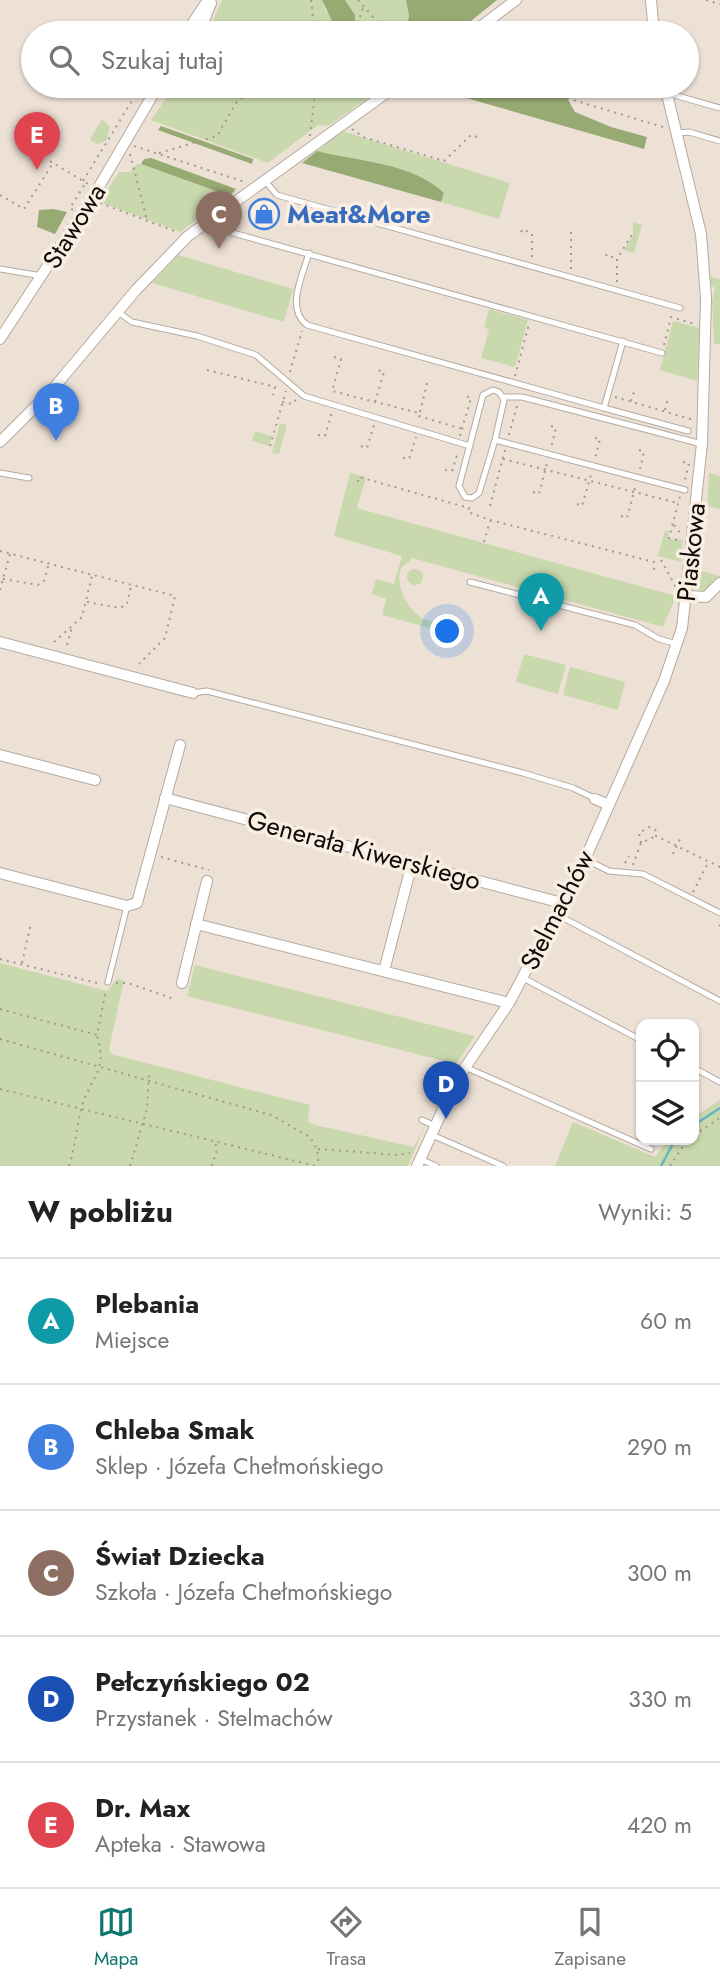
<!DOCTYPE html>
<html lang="pl">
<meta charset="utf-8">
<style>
body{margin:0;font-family:Jost,sans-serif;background:#f2f2f2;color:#222}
.controls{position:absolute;right:21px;bottom:21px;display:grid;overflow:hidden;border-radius:14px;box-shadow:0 2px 5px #0004}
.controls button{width:63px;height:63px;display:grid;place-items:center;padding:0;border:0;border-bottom:2px solid #e0e0e0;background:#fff;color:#222;font:35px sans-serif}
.you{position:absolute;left:448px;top:632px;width:24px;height:24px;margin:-18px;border:5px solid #fff;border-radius:50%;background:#1a73e8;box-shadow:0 0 0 10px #1a73e833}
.badge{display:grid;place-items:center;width:46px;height:46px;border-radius:50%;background:#0f766e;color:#fff;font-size:23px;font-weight:700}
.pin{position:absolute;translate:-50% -58px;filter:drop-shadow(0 2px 4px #0008)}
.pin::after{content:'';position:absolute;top:37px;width:24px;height:21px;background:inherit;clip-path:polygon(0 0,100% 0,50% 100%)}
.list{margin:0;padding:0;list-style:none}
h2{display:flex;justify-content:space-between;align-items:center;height:91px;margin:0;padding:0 28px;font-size:30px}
h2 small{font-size:23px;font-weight:400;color:#767676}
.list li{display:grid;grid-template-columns:46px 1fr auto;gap:21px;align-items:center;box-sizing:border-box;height:126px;padding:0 28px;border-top:2px solid #e0e0e0}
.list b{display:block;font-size:26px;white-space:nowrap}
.list p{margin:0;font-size:23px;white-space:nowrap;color:#767676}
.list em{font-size:23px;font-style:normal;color:#767676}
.icon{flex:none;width:38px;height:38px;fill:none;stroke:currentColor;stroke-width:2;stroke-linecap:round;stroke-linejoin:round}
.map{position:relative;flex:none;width:720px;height:1166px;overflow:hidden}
.search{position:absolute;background:#fff;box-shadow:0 2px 5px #0004;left:21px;right:21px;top:21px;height:77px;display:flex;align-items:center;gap:18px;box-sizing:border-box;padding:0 24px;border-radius:38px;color:#767676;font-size:26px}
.sheet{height:721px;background:#fff}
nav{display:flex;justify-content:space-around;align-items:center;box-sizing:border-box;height:98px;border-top:2px solid #e0e0e0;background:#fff;font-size:19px;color:#767676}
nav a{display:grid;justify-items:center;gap:4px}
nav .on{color:#0f766e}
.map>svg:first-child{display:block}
</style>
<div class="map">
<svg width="720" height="1166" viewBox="0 0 720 1166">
<rect width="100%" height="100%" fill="#ede1d6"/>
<!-- green -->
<g fill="#c9d9ad">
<path d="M222 0H322L326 12 355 15 345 0H406L409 16 405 33H207Z"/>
<path d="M174 86H385L328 126 318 125 268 163 151 120Z"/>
<path d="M102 119 110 127 106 141 98 144 90 140Z"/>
<path d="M342 131 510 183 499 219 441 202 444 193 317 151Z"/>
<path d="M137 164H141L230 196 180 232 100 202 119 172H130Z"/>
<path d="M633 222 642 225 634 253 624 250 633 235Z"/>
<path d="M178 255 293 289 284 322 152 283Z"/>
<path d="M710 277 720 279V345L714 343 712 301 715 288 711 286Z"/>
<path d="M489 309 528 320 515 367 481 358 489 329 484 327Z"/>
<path d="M673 321 700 328 697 381 660 370Z"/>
<path d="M280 423 287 425 279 454 272 453Z"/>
<path d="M255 431 272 436 269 446 252 441Z"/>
<path d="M350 473 366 477 357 508 676 596 663 627 412 558C409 563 404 564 401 569 394 586 410 614 426 620 436 624 445 623 453 630L452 634 382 615 386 599 372 594 376 579 394 584 402 556 334 536Z"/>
<path d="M709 473 720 476V509L707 506Z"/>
<path d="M665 530 669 531 668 539 683 540 681 562 658 556Z"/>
<circle cx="415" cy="577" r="8"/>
<path d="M697 570 720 576V577L712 588 700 591 696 585Z"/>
<path d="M524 654 566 665 558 694 516 682Z"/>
<path d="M570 667 625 682 618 710 563 695Z"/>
<path d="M0 963 107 991 117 979 124 980 109 1049 111 1054 310 1105 308 1121 311 1124 414 1147 427 1121 408 1166H0Z"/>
<path d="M195 965 475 1036 456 1064 187 996Z"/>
<path d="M720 1100V1166H555L573 1122 655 1157 668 1140H694V1117Z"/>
</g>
<!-- forest -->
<g fill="#97aa73">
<path d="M322 0H345L355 15V26L335 27Z"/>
<path d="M406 0H497L456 33H405L409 16Z"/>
<path d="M458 86H527L563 91 575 112 611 127 647 137 644 149 456 95Z"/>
<path d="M161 126 253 159 252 164 158 130Z"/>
<path d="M317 151C359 162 411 162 444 193L441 202 302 163Z"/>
<path d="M151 158 236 189 230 196 141 164 144 159Z"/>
<path d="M53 209 67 212 55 234 37 227 39 210Z"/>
</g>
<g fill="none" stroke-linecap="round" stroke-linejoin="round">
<!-- stream -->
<g stroke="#67b6bf" stroke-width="2.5">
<path d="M694 1125 720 1108"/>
<path d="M661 1166 675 1140"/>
</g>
<!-- service casing -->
<g stroke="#b6aaa0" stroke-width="7">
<g id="service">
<path d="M667 93 720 108"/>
<path d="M676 133 689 132 720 141"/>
<path d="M266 182 277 195 680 308"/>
<path d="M233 233 662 353"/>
<path d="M309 253C303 275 285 308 307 325L604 408 623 341"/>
<path d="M0 269 42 276"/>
<path d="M118 312 132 322 197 336 256 355 304 396 470 446"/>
<path d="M504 397H522L702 444"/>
<path d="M604 408 688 431"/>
<path d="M495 440 479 493 472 498 465 497 459 486 483 395 493 390 499 392 504 400 495 440 685 490"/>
<path d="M0 473 29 478"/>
<path d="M470 582 635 625 659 639 677 644"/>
<path d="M193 693 207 691 523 773 573 788 594 798"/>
<path d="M585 859 609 871 643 874 720 913"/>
<path d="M556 914 720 1001"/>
<path d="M523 978 641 1040"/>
<path d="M108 982 127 906"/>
<path d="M465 1067 651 1149"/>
<path d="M694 1068 720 1082"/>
<path d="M422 1120 435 1126"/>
<path d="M432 1135 503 1166"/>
<path d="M420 1159 436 1166"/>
</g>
</g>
<!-- minor casing -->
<g stroke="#b6aaa0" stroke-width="12">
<g id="minor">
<path d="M651 0 654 33"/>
<path d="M186 33 208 0"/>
<path d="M199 33 211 3"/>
<path d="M472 33 516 0"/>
<path d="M0 339 97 190 158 86"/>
<path d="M0 442 52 390 136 290 188 236 396 86"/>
<path d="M687 596 706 597 720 583"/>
<path d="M0 642 193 693"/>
<path d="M0 755 95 780"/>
<path d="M165 798 562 903"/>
<path d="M595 799 609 805"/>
<path d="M0 873 127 906 137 903 180 745"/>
<path d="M196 924 509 1003"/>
<path d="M384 971 412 863"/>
<path d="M182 983 207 881"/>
<path d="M417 1166 456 1081 509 1003 585 859 664 681 682 628 702 444 706 298 701 234 665 86"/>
</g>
</g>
<!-- path -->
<g stroke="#a29991" stroke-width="2" stroke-dasharray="2 5" stroke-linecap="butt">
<path d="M311 0 315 33"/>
<path d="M358 0 387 33"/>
<path d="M706 0 720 4"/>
<path d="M171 33 176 28"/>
<path d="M348 33 356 28 363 8"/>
<path d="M527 86 663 127"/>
<path d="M352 129 363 137 444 161 471 135 481 138"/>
<path d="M310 136 316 86"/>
<path d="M134 146 245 182"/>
<path d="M159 153 217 136 236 103 256 86"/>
<path d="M130 154 147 220"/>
<path d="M50 161 88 184"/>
<path d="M83 181 141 86"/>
<path d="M0 195 24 209 53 163"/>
<path d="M100 203 177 232"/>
<path d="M73 210 70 208 85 184"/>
<path d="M521 232 523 229 532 234V257"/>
<path d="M606 256 607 254 616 259"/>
<path d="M571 269V232"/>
<path d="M617 282V259L633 233"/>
<path d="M664 345 671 317 695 324"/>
<path d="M334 357 341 359 332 391 419 413V416L462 429"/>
<path d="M207 370 275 387 273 395"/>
<path d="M290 372 302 331"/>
<path d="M515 376 529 324"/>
<path d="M615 397 694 420"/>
<path d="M631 401 635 389"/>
<path d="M282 402 292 404 296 400"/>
<path d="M375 402 384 372 378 370"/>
<path d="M665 410 668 398"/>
<path d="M420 412 427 384 422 383"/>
<path d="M551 426 556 428 551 448"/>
<path d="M318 435 325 436 332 412"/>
<path d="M509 435 517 406"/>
<path d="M460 436 471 398 466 396"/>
<path d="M595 438 600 439 595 459"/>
<path d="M270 446 286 391"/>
<path d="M361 446 367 448 374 425"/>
<path d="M639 450 644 452 640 469"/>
<path d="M403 458 409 459 416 437"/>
<path d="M503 459 678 503"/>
<path d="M683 462 689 463 685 480"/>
<path d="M445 470 452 471 458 452"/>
<path d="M358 482 359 477 469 508 468 512 490 520 654 562V570"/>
<path d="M533 492 539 494 547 463"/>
<path d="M577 504 582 506 591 475"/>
<path d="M490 506 505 450"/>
<path d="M621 516 627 518 636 484"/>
<path d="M674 525 681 534"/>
<path d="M677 540 669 538 680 496"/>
<path d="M484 542 490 521"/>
<path d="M0 551 175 596 165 638 139 664"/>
<path d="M661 560 677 589"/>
<path d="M3 579 38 585 44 581 49 564"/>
<path d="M0 590 10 554"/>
<path d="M87 602 120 608 127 604 131 586"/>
<path d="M54 642 82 617 92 576"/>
<path d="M67 645 72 627"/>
<path d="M641 843 639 833 649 827 657 831 656 836 720 867"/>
<path d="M673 854 682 835"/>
<path d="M161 857 209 870"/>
<path d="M625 863 629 856"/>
<path d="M633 865 641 843 656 836"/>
<path d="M693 892 708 863"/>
<path d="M719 926 720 925"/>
<path d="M0 959 101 984"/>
<path d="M22 963 31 923"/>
<path d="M116 983H128L174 999"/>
<path d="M0 1009 97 1035 106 990"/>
<path d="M0 1039 271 1115 310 1137 317 1149 319 1166"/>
<path d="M0 1089 316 1166"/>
<path d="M694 1135 720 1118"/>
<path d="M318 1149 398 1155 410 1153"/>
<path d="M69 1166C75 1148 76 1129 81 1110 88 1080 109 1071 97 1036"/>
<path d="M130 1166 147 1109 149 1072"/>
<path d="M212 1166 217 1150 215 1142"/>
<path d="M670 1166 687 1140"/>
</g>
<!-- service -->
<use href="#service" stroke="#fff" stroke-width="5"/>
<!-- minor -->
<use href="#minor" stroke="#fff" stroke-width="10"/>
</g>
<!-- icons -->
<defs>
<g id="shop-ring" transform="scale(1.575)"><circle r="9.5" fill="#faeee3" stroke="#3f7fe0" stroke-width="1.5"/><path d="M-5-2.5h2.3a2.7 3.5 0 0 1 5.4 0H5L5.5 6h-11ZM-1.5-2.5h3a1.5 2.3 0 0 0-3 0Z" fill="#3f7fe0"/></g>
</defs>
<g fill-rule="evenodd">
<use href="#shop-ring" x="264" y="214"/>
</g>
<g text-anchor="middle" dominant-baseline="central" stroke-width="7" stroke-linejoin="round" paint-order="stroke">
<!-- shop labels -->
<g font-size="26" font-weight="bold" fill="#366cbe" stroke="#faeee3" text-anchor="start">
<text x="287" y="214">Meat&amp;More</text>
</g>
<!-- street labels -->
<g font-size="26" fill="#0e0a07" stroke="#faeee3">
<text transform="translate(74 226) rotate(-58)">Stawowa</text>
<text transform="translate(691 552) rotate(-84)">Piaskowa</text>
<text transform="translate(364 850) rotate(15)">Generała Kiwerskiego</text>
<text transform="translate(557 910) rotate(-63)">Stelmachów</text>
</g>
</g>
</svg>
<div class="controls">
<button><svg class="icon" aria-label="locate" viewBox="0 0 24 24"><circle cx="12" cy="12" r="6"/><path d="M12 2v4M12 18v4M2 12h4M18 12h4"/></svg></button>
<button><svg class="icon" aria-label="layers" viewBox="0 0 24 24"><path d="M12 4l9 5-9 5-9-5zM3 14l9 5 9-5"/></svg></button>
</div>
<div class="you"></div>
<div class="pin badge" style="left:541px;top:631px;background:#0f9aa8">A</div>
<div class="pin badge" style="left:56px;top:441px;background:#3f7fe0">B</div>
<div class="pin badge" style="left:219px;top:249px;background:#8d6e63">C</div>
<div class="pin badge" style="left:446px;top:1119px;background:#1a4fb4">D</div>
<div class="pin badge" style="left:37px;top:170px;background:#e0444e">E</div>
<div class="search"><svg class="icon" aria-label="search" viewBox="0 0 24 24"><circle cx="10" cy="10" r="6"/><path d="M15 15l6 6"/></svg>Szukaj tutaj</div>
</div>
<section class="sheet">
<h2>W pobliżu<small>Wyniki: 5</small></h2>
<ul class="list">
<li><span class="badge" style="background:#0f9aa8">A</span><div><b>Plebania</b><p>Miejsce</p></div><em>60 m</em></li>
<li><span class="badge" style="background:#3f7fe0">B</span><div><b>Chleba Smak</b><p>Sklep · Józefa Chełmońskiego</p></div><em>290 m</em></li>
<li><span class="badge" style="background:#8d6e63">C</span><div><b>Świat Dziecka</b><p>Szkoła · Józefa Chełmońskiego</p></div><em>300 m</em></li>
<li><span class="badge" style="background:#1a4fb4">D</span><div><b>Pełczyńskiego 02</b><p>Przystanek · Stelmachów</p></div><em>330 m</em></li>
<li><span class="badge" style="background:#e0444e">E</span><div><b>Dr. Max</b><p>Apteka · Stawowa</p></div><em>420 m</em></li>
</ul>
</section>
<nav>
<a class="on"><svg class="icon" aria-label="map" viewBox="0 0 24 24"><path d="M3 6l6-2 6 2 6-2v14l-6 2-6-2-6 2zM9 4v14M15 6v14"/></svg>Mapa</a>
<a><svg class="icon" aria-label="directions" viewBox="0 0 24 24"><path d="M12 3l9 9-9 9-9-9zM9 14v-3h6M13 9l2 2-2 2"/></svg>Trasa</a>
<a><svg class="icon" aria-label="saved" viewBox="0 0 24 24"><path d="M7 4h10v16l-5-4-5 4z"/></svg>Zapisane</a>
</nav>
